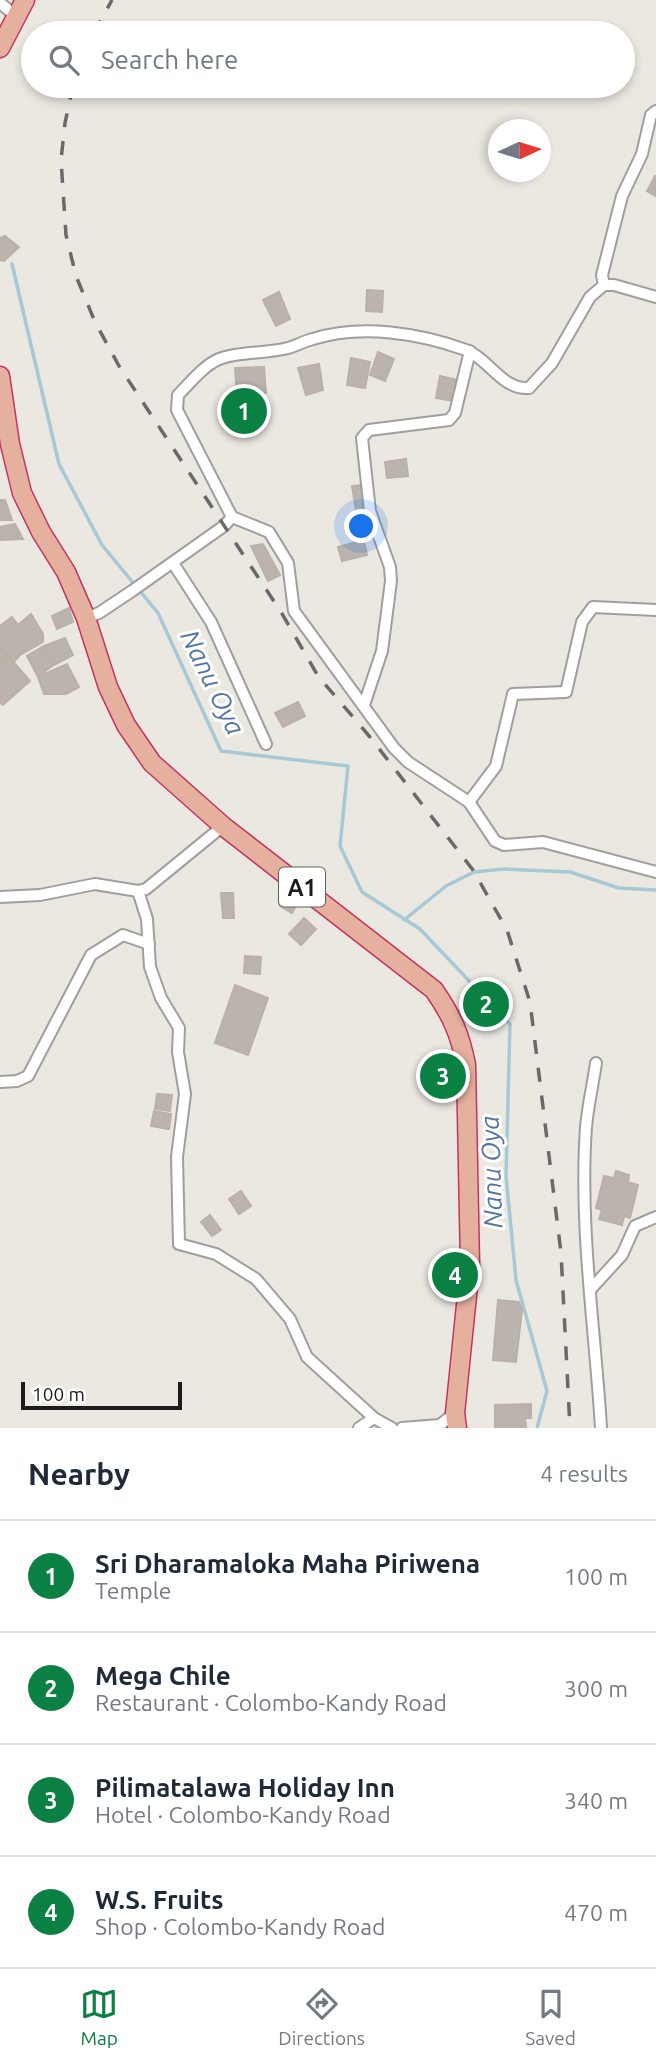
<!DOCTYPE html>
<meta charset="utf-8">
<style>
body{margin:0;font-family:Ubuntu,sans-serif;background:#f2f2f3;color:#1f2937}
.compass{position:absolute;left:488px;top:119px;width:63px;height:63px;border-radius:50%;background:#fff;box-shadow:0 4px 10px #0003;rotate:86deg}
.scale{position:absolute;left:21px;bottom:18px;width:161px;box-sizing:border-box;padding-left:7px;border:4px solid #1b1b1b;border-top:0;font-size:19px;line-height:24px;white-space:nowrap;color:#1b1b1b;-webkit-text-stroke:5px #fff;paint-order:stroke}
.you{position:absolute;left:362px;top:527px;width:24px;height:24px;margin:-18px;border:5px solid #fff;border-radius:50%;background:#1a73e8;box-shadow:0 0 0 10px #1a73e833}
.badge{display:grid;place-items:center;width:46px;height:46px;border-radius:50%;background:#0b8043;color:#fff;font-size:23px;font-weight:700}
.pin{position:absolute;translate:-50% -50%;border:4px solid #fff;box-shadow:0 2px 7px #0006}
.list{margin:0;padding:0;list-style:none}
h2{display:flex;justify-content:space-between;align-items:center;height:91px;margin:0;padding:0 28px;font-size:30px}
h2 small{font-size:23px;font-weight:400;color:#747a83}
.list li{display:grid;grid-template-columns:46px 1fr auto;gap:21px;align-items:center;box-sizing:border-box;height:112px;padding:0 28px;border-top:2px solid #e0e1e3}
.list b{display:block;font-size:26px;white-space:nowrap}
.list p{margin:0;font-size:23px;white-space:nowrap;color:#747a83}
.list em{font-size:23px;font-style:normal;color:#747a83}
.icon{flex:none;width:38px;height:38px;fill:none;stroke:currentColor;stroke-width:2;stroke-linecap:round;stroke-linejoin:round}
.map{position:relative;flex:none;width:656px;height:1428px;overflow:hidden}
.search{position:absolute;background:#fff;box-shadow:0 4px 10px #0003;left:21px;right:21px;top:21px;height:77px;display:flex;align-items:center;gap:18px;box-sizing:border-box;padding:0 24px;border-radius:38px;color:#747a83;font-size:26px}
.sheet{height:539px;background:#fff}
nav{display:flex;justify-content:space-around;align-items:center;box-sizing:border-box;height:98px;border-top:2px solid #e0e1e3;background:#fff;font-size:19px;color:#747a83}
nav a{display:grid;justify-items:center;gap:4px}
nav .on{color:#0b8043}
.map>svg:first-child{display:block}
</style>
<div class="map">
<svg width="656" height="1428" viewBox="0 0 656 1428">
<rect width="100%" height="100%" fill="#ebe8e1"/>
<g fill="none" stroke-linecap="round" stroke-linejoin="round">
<!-- stream -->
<g stroke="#a6c9d5" stroke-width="3.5">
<path d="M12 264 59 464 102 545 158 613 221 751 348 766 340 846 362 892 420 929 510 1024 506 1176 516 1280 547 1391 537 1428"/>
<path d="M404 920 446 886 474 872 504 869 570 872 619 888 656 890"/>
</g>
</g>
<!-- building -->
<g fill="#bbb4ae" stroke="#bbb0a5" stroke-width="2">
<path d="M655 176H656V196L647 191Z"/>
<path d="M5 236 19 247 4 261 0 260V238Z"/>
<path d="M367 290 383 291 382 312 366 311Z"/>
<path d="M279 292 290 319 276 326 263 300Z"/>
<path d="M378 352 394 359 385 381 370 375Z"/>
<path d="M351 358 370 362 365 388 347 385Z"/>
<path d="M319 364 323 390 306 395 298 368Z"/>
<path d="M264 367 266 393 237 397 235 368Z"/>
<path d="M440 376 458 380 454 401 436 398Z"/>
<path d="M252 395 251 411H237V397Z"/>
<path d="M406 459 408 476 387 478 385 462Z"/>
<path d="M362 485 366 510 356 511 352 486Z"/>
<path d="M0 500H5L12 520H0Z"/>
<path d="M15 524 23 539 0 540V527Z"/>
<path d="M364 540 367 555 342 561 338 547Z"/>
<path d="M263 544 280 575 268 581 251 546Z"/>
<path d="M69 608 73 622 57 629 52 616Z"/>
<path d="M31 614 43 634V642L20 655 14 662 0 647V626L12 617 18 625Z"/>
<path d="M65 638 73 655 52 666 44 646Z"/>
<path d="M44 646 52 666 38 677 27 656Z"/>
<path d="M0 647 9 657 0 665Z"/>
<path d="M9 657 30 681 3 705 0 702V665Z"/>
<path d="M67 664 79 687 66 694H44L38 677Z"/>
<path d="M298 702 305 716 283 727 275 713Z"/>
<path d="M290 890 301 896 292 913 280 906Z"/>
<path d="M221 893H233L234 918H223Z"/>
<path d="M304 918 316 929 301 945 289 934Z"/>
<path d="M245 956 261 957 260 974 244 973Z"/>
<path d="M235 985 268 998 248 1055 215 1043Z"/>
<path d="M157 1094 172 1095 170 1111 155 1109Z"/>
<path d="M154 1111 171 1114 169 1129 151 1126Z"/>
<path d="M616 1171 629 1175 628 1182 638 1185 630 1218 624 1216 622 1225 599 1219 602 1210 596 1208 604 1176 614 1178Z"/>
<path d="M241 1191 251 1206 239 1214 229 1199Z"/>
<path d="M210 1215 221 1230 212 1236 201 1222Z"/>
<path d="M498 1300 519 1302 522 1310 516 1362 493 1360Z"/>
<path d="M531 1404V1418H525L526 1428H495V1405Z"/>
</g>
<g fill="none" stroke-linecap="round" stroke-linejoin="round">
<!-- minor casing -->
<g stroke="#9f9f9f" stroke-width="14">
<g id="minor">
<path d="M0 3 16 16"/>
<path d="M604 285 602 275 622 196 642 154 651 115 656 111"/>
<path d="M232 517 269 532 288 563 294 611 394 748 408 762 469 802 495 841 504 845 543 842 656 872"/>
<path d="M173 563 211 622 266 744"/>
<path d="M86 618 99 613 132 591 224 526 232 517 177 410 178 395C190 383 203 366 219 359 239 351 266 354 288 348 296 346 304 341 313 339 362 324 419 333 466 350 489 359 502 390 529 388L552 363 590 297 604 285H614L656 297"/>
<path d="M364 705 382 651 391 581 390 567 370 511 362 438 369 430 449 420 455 413 470 351"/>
<path d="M469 802 496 766 513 694 566 692 582 622 593 607 656 610"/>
<path d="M138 891 147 919 150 967 161 998 179 1028 178 1052 185 1094 177 1157 179 1244 216 1254 256 1279 290 1319 307 1357 374 1418 392 1428"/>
<path d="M0 897 40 895 95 884 138 891 146 889 223 826"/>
<path d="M596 1063C593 1084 588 1105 586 1127 579 1227 595 1328 601 1428"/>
<path d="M0 1082 17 1081 28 1076 91 955 123 935 149 944"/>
<path d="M590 1290 622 1255 635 1226 656 1217"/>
<path d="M359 1428 374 1418"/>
<path d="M402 1428 440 1425 455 1413"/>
</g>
</g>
<!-- trunk casing -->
<g stroke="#c33560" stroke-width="21">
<g id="trunk">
<path d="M0 48 25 0"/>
<path d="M0 376 10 444 22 493 41 532 66 572 86 618 108 687 126 725 152 763 223 826 434 990C452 1016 460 1034 466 1065L470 1266 455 1413 457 1428"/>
</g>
</g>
<!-- minor -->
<use href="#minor" stroke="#fff" stroke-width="10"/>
<!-- trunk -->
<use href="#trunk" stroke="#e6b09e" stroke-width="18"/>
<!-- rail -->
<g stroke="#696969" stroke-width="3.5" stroke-dasharray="14 14" stroke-linecap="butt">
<path d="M94 33 112 0"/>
<path d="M73 86 65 123 61 160 66 235 76 276 95 322 119 366 281 612 318 676 370 737 473 870 507 930 530 1002 544 1115 561 1253 570 1428"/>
</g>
</g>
<g text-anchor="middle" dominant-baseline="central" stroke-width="6" stroke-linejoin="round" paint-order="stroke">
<!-- shield labels -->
<rect fill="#fff" stroke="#5f5f5f" stroke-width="2" x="279" y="867.5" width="46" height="39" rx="5"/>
<g font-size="23" font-weight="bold" fill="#1b1b1b">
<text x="302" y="887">A1</text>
</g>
<!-- water labels -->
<g font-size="26" font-style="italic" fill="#5276a0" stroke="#fff">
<text transform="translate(213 682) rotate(64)">Nanu Oya</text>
<text transform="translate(491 1172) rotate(-92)">Nanu Oya</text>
</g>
</g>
</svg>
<svg class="compass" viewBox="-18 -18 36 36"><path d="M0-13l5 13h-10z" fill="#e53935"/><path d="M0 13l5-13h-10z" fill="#747a83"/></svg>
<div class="scale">100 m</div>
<div class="you"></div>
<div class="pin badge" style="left:244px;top:411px">1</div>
<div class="pin badge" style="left:486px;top:1004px">2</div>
<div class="pin badge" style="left:443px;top:1076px">3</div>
<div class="pin badge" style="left:455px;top:1275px">4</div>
<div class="search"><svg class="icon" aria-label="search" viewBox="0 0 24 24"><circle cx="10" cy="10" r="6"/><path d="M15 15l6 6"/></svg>Search here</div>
</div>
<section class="sheet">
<h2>Nearby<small>4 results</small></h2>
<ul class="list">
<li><span class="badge">1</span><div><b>Sri Dharamaloka Maha Piriwena</b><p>Temple</p></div><em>100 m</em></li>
<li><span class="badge">2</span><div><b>Mega Chile</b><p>Restaurant · Colombo-Kandy Road</p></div><em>300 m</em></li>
<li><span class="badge">3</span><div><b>Pilimatalawa Holiday Inn</b><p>Hotel · Colombo-Kandy Road</p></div><em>340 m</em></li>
<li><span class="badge">4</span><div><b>W.S. Fruits</b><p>Shop · Colombo-Kandy Road</p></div><em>470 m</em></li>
</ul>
</section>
<nav>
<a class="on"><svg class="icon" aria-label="map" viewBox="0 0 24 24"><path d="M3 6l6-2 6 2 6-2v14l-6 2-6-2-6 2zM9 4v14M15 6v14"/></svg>Map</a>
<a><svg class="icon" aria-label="directions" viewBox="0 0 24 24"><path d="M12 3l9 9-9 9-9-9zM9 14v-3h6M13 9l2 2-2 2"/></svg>Directions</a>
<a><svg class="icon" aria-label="saved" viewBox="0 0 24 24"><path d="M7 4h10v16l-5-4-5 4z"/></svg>Saved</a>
</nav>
